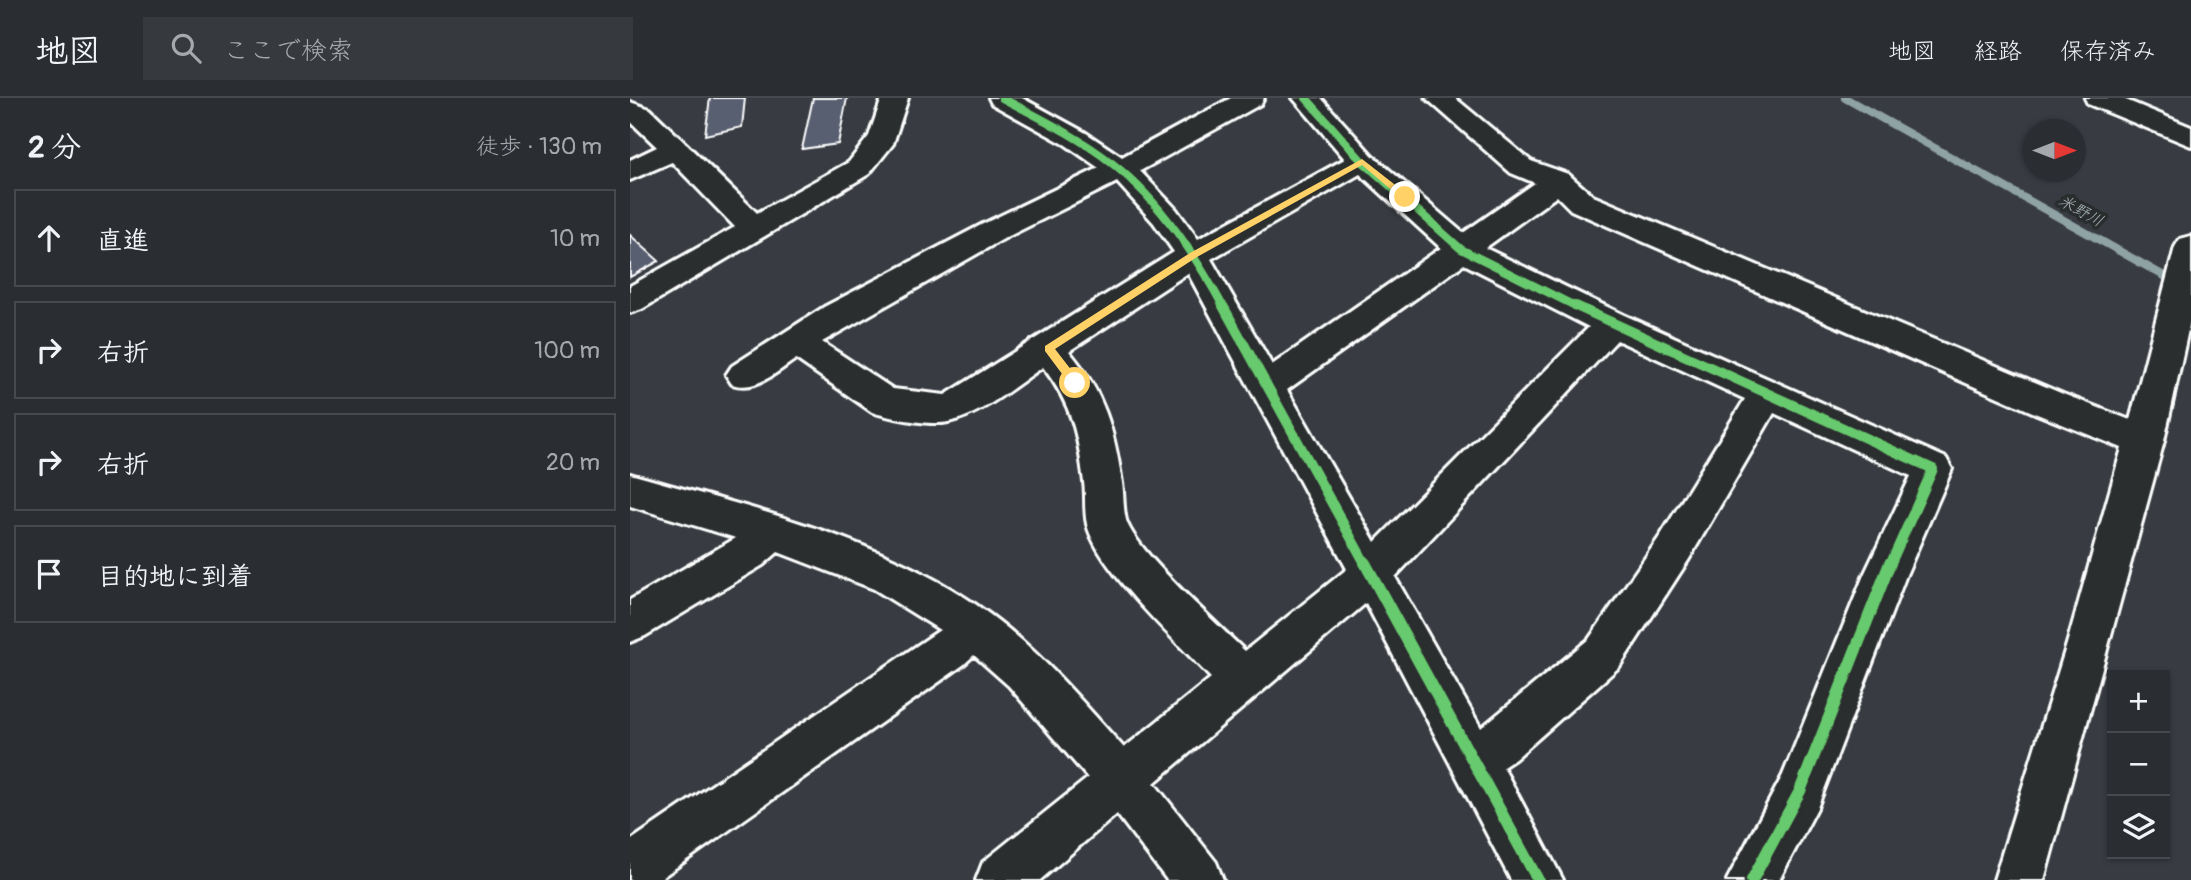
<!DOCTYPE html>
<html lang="ja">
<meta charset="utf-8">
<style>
body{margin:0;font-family:Pangolin,"Klee One",sans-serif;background:#36393e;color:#f1f3f6}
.controls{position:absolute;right:21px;bottom:21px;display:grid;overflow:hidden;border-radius:0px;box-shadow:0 2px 5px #0004}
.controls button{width:63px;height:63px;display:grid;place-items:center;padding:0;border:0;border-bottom:2px solid #46494d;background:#2a2d32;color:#f1f3f6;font:35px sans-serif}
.compass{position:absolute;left:1393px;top:21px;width:63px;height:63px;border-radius:50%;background:#2a2d32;box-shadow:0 2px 5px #0004;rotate:90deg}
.stop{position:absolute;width:21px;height:21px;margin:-16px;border:5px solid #ffd166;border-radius:50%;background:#fff}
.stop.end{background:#ffd166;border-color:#fff;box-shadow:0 2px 7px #0008}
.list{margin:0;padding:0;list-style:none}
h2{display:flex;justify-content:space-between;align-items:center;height:91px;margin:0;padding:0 28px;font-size:30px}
h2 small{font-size:23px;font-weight:400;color:#a5a8ac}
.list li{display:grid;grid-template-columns:46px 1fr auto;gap:21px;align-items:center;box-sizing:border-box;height:98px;margin:0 14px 14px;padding:0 14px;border:2px solid #46494d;border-radius:0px}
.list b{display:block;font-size:26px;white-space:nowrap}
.list em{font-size:23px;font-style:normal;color:#a5a8ac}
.icon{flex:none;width:38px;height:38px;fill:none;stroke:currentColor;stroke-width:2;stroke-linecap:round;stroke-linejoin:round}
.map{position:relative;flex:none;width:1561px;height:782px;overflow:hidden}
header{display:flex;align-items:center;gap:42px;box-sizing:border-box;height:98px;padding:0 35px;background:#2a2d32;border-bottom:2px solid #46494d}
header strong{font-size:33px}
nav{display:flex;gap:38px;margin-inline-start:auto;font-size:24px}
.search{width:490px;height:63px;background:#36393e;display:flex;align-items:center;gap:18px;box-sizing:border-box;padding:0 24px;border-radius:0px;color:#a5a8ac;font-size:26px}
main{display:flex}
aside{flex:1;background:#2a2d32}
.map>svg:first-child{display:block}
</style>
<header>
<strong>地図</strong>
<div class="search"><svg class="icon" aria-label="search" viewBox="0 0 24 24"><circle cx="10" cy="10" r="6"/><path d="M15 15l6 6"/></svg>ここで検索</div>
<nav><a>地図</a><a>経路</a><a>保存済み</a></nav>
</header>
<main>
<aside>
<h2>2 分<small>徒歩 · 130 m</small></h2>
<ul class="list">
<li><svg class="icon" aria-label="ahead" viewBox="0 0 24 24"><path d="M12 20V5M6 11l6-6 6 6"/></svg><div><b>直進</b></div><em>10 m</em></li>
<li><svg class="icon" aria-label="right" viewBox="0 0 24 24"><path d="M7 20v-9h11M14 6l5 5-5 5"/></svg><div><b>右折</b></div><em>100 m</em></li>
<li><svg class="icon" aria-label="right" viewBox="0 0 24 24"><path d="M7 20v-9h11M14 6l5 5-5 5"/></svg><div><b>右折</b></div><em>20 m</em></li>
<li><svg class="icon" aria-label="arrive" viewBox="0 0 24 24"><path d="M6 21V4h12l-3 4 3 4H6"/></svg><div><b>目的地に到着</b></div></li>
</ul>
</aside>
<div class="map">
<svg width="1561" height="782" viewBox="0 0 1561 782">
<rect width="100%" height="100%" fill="#383c42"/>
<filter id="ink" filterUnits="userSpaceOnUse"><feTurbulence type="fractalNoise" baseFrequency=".0143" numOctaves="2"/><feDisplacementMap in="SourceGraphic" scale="14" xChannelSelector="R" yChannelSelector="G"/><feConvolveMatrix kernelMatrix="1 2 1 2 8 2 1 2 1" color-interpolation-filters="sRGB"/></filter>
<g filter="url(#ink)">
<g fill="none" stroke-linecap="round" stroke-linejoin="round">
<!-- stream -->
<path stroke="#90a3a4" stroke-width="8" d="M1215 0 1561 193"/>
</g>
<!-- building -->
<g fill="#585f71" stroke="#fff" stroke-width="2">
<path d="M80 0H115L112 29 75 37Z"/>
<path d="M183 0H217L208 46 172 51Z"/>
<path d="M0 137 29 163 0 179Z"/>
</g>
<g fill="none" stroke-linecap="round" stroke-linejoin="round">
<!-- minor casing -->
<g stroke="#fff" stroke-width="6">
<g id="minor">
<path d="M252 0H278L263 46 239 76 12 211 0 215V188L105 129 42 64 0 82V62L27 49 0 23V4L20 11 127 115 219 64 239 38Z"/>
<path d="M359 0H392L456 35 492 59 601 0H634L631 6 510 73 546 111 568 141 715 61 663 0H691L742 57 833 135 905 85 881 75 796 0H825L901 63 938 76 963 98 1433 296 1500 322 1545 149 1550 141 1561 138V218L1534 343 1414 782H1364L1437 546 1492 350 1407 316 941 112 927 98 855 150 994 217 1316 360 1322 371 1276 477 1187 710 1149 782H1097L1153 677 1234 477 1281 378 1144 315 1059 461 989 569 885 661 873 669 933 782H881L736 505 524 685 586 764 593 782H537L487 716 410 782H346L353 764 458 680 379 588 344 557 333 567 28 782H0V743L310 532 244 491 148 454 133 467 15 538 0 544V502L106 440 0 408V376C120 410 257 441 359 516 411 554 451 603 494 650L581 580C548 544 468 472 457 426 454 413 456 397 454 384 448 337 443 308 413 269 386 287 350 318 318 324 301 328 260 320 242 314L166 261C146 274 126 294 102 286L96 277 102 268 194 209 353 126 469 70 436 47 362 6ZM730 76 811 150 642 267 581 161ZM487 84 524 125 544 154 315 297 263 291 192 244 375 140ZM834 166 959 229 745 444 657 292ZM558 175 717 471 615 553C589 527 505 453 496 422 493 411 494 397 492 385 484 331 474 295 439 253ZM987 242 1115 301 1031 437 959 541 851 630 765 479Z"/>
<path d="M1455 0H1491L1561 29V48L1458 6Z"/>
</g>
</g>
<!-- minor -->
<use href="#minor" fill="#2a2d2e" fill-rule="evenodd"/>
<!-- cycleway-far2 casing -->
<g stroke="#2a2d2e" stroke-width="11">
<g id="cycleway-far2">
<path d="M372 0C410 20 449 39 483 66 531 104 565 157 594 210"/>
<path d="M676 0 732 63 831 151 949 210"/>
</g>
</g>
<!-- cycleway-far1 casing -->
<g stroke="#2a2d2e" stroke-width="14">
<g id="cycleway-far1">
<path d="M593 208 736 467"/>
<path d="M946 208 1303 371 1260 467"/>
</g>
</g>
<!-- cycleway casing -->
<g stroke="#2a2d2e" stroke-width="17">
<g id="cycleway">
<path d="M735 465 908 782"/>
<path d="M1122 782 1170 693 1260 465"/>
</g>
</g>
<!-- cycleway-far2 -->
<use href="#cycleway-far2" stroke="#67ca6e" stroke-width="8"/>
<!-- cycleway-far1 -->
<use href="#cycleway-far1" stroke="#67ca6e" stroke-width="10"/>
<!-- cycleway -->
<use href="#cycleway" stroke="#67ca6e" stroke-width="12"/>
</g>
</g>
<!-- route -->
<path fill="#ffd166" d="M732 61 778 97V101H772L732 67 567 159 425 251 449 282V288H441L415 253V248L560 155Z"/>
<g text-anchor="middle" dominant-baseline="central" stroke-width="7" stroke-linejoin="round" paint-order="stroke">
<!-- far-water labels -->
<g font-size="16" font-style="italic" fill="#acbabb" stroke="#2a2d2e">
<text transform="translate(1451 113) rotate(29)">米野川</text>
</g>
</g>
</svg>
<div class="controls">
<button>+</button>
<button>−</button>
<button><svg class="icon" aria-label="layers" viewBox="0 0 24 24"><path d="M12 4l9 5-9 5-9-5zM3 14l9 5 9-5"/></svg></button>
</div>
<svg class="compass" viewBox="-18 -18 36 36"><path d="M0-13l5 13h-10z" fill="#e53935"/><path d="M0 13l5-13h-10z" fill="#a5a8ac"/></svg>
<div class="stop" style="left:445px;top:285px"></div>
<div class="stop end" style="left:775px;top:99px"></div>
</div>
</main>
